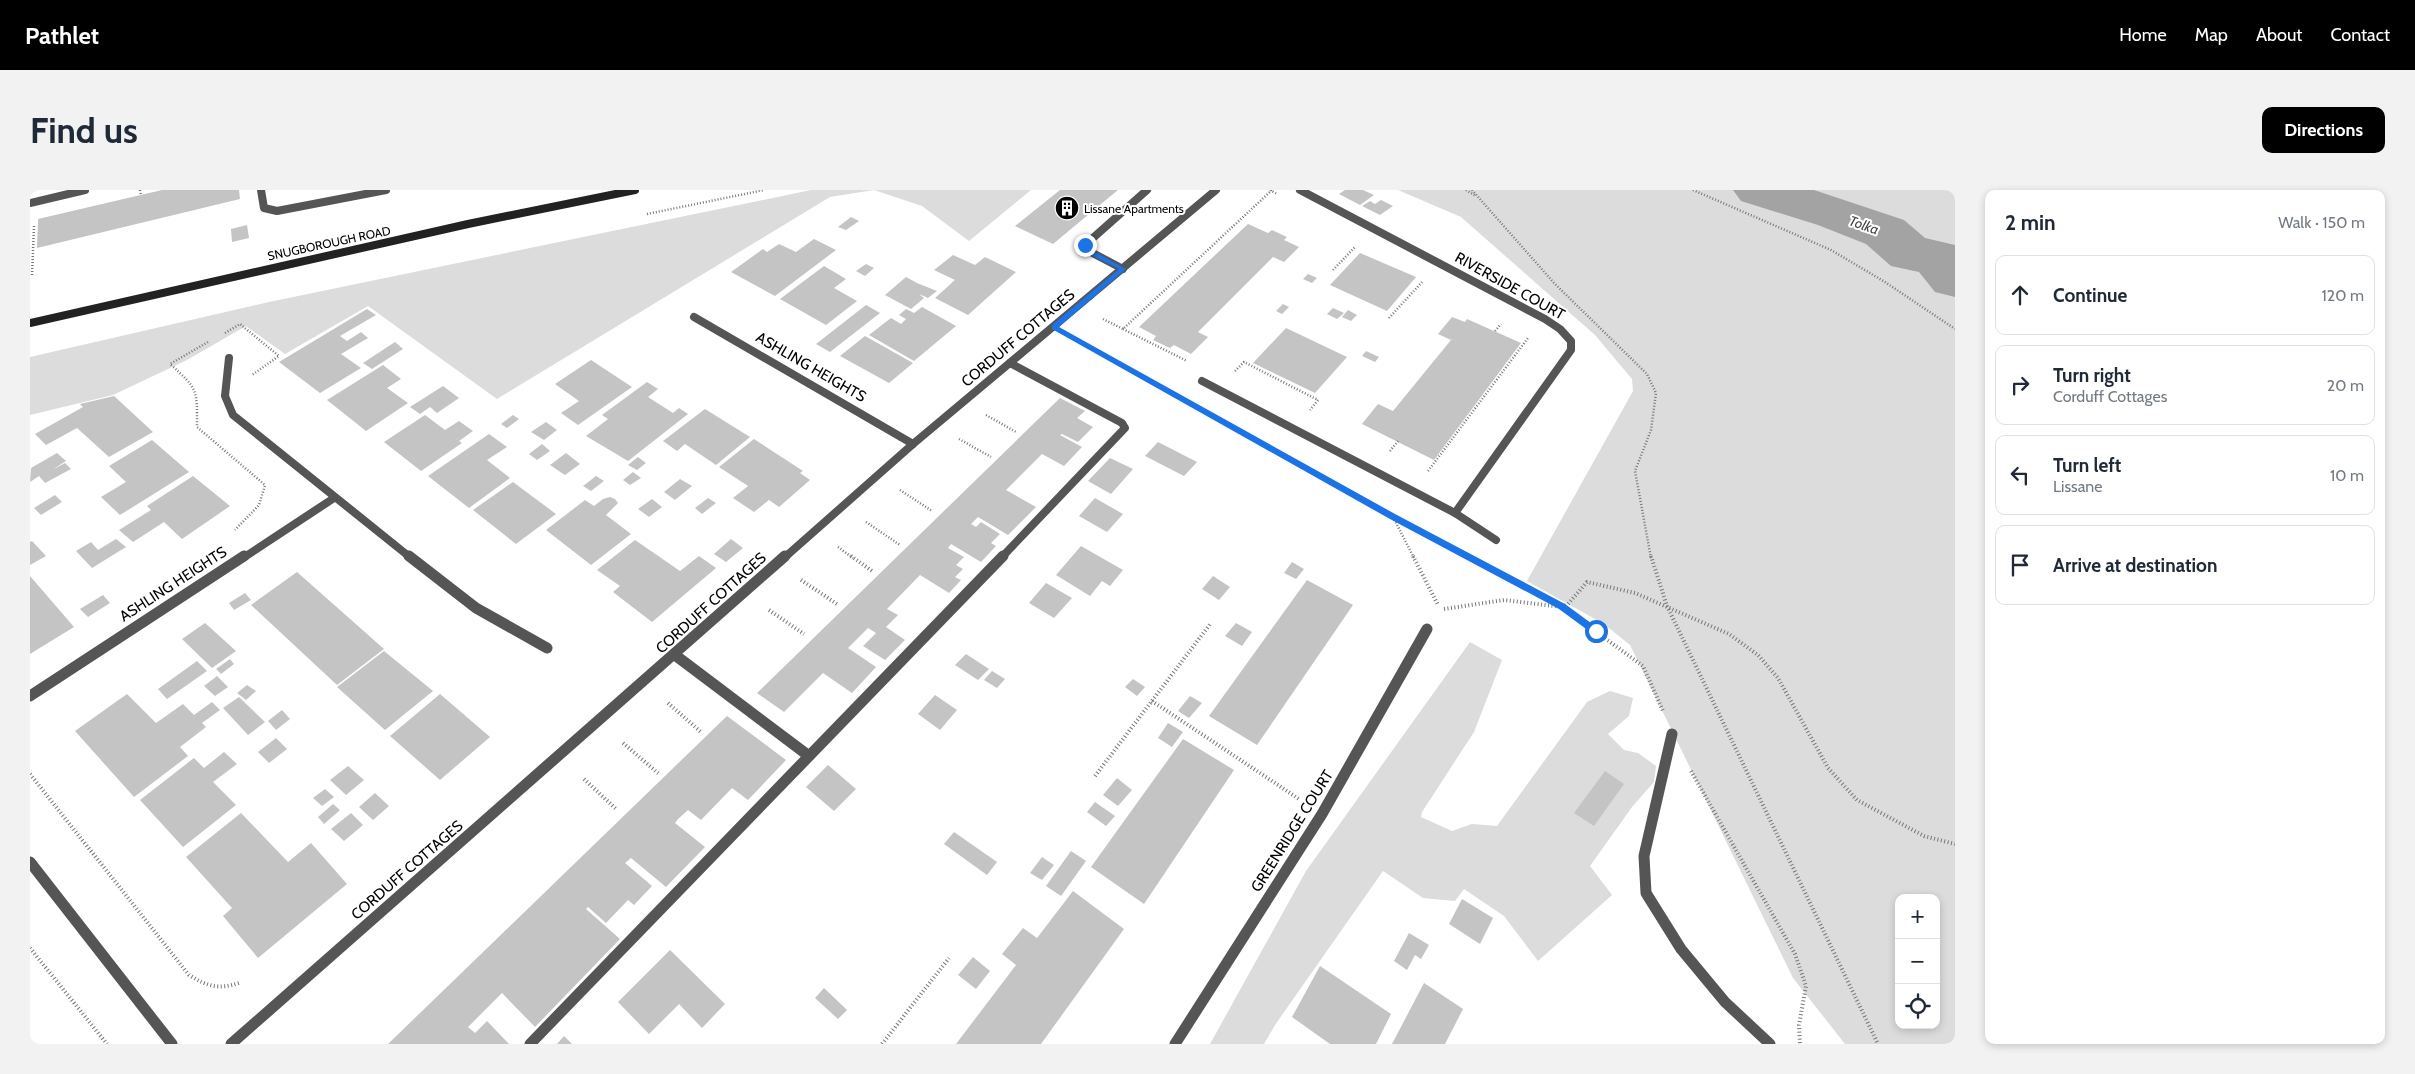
<!DOCTYPE html>
<meta charset="utf-8">
<style>
body{margin:0;font-family:Cabin,sans-serif;background:#f2f2f3;color:#1f2937}
.controls{position:absolute;right:15px;bottom:15px;display:grid;overflow:hidden;border-radius:10px;box-shadow:0 2px 8px #0003}
.controls button{width:45px;height:45px;display:grid;place-items:center;padding:0;border:0;border-bottom:1px solid #e0e1e3;background:#fff;color:#1f2937;font:25px sans-serif}
.stop{position:absolute;width:15px;height:15px;margin:-11px;border:4px solid #1a73e8;border-radius:50%;background:#fff}
.stop.end{background:#1a73e8;border-color:#fff;box-shadow:0 1px 5px #0008}
.list{margin:0;padding:0;list-style:none}
h2{display:flex;justify-content:space-between;align-items:center;height:65px;margin:0;padding:0 20px;font-size:21px}
h2 small{font-size:16px;font-weight:400;color:#747a83}
.list li{display:grid;grid-template-columns:32px 1fr auto;gap:15px;align-items:center;box-sizing:border-box;height:80px;margin:0 10px 10px;padding:0 10px;border:1px solid #e0e1e3;border-radius:10px}
.list b{display:block;font-size:19px;white-space:nowrap}
.list p{margin:0;font-size:16px;white-space:nowrap;color:#747a83}
.list em{font-size:16px;font-style:normal;color:#747a83}
.icon{flex:none;width:28px;height:28px;fill:none;stroke:currentColor;stroke-width:2;stroke-linecap:round;stroke-linejoin:round}
.map{position:relative;flex:none;width:1925px;height:854px;overflow:hidden;border-radius:10px}
header{display:flex;align-items:center;gap:30px;box-sizing:border-box;height:70px;padding:0 25px;background:#000;color:#fff}
header strong{font-size:24px}
nav{display:flex;gap:28px;margin-inline-start:auto;font-size:18px}
.intro{display:flex;align-items:center;justify-content:space-between;box-sizing:border-box;height:120px;padding:0 30px}
h1{margin:0;font-size:35px}
.button{padding:12px 22px;border-radius:10px;background:#000;color:#fff;font-size:18px;font-weight:700}
main{display:flex;gap:30px;padding:0 30px}
aside{flex:1;background:#fff;border-radius:10px;box-shadow:0 2px 8px #0003}
.map>svg:first-child{display:block}
</style>
<header>
<strong>Pathlet</strong>
<nav><a>Home</a><a>Map</a><a>About</a><a>Contact</a></nav>
</header>
<div class="intro"><h1>Find us</h1><a class="button">Directions</a></div>
<main>
<div class="map">
<svg width="1925" height="854" viewBox="0 0 1925 854">
<rect width="100%" height="100%" fill="#fff"/>
<!-- green -->
<g fill="#dcdcdc" fill-rule="evenodd">
<path d="M781 0H1001L939 51 892 16 844 0 800 7 467 209 338 116 255 164 216 136 157 170 83 205 0 225V167L239 112Z"/>
<path d="M1368 0H1925V854H1815L1763 788 1600 455 1574 434 1497 391 1603 201 1602 189 1565 145 1431 27ZM1869 708H1906V835H1869Z"/>
<path d="M1440 452 1472 470 1444 542 1392 622 1391 627 1422 641 1442 634 1467 636 1557 512 1580 501 1603 508 1599 526 1578 544 1594 560 1608 563 1626 576 1624 592 1602 617 1560 676 1582 705 1508 771 1474 726 1434 699 1425 711 1393 708 1353 681 1245 835 1234 854H1180L1276 681Z"/>
</g>
<g fill="none" stroke-linecap="round" stroke-linejoin="round">
<!-- river -->
<path fill="#a3a3a3" fill-rule="evenodd" d="M1703 0H1784L1874 30 1895 48 1925 55V107L1905 102 1889 82 1861 76 1836 54 1788 35 1711 11Z"/>
</g>
<!-- building -->
<g fill="#c4c4c4">
<path d="M132 0H209L210 9 7 58 8 29Z"/>
<path d="M1030 0H1088L1023 54 985 36Z"/>
<path d="M1315 0H1333L1344 5 1330 15 1309 4Z"/>
<path d="M1351 10 1363 16 1350 25 1332 16 1340 11 1345 14Z"/>
<path d="M821 27 829 31 816 40 808 37Z"/>
<path d="M1218 34 1238 43 1242 40 1257 47 1254 50 1269 57 1254 72 1243 67 1168 142 1178 147 1161 164 1144 155 1140 158 1123 150 1126 146 1109 137Z"/>
<path d="M217 35 219 48 202 52 201 39Z"/>
<path d="M784 49 806 60 745 106 701 82 733 59 737 62 749 54 766 62Z"/>
<path d="M1330 63 1386 87 1357 121 1300 95Z"/>
<path d="M923 65 945 75 955 67 986 82 938 125 905 108 925 90 904 80Z"/>
<path d="M836 74 844 78 835 86 826 81Z"/>
<path d="M794 76 816 89 804 98 827 111 796 135 750 109Z"/>
<path d="M1278 84 1287 88 1282 93 1273 89Z"/>
<path d="M876 87 887 93 907 101 898 108 889 104 894 108 881 119 855 105Z"/>
<path d="M1253 114 1259 117 1252 124 1246 121Z"/>
<path d="M836 115 850 123 800 162 786 154Z"/>
<path d="M892 117 926 136 884 171 839 145 861 128 871 134 876 129 869 125 876 119 884 123Z"/>
<path d="M1303 118 1314 123 1307 129 1297 124Z"/>
<path d="M337 119 346 125 310 146 317 151 331 142 338 148 311 164 331 178 290 203 249 172Z"/>
<path d="M1318 120 1327 125 1321 131 1312 127Z"/>
<path d="M1422 127 1435 132 1437 129 1491 153 1404 270 1332 234 1348 214 1363 221 1421 150 1408 144Z"/>
<path d="M1256 138 1317 167 1285 203 1223 173Z"/>
<path d="M835 146 883 173 859 193 810 166Z"/>
<path d="M365 152 373 159 342 179 333 173Z"/>
<path d="M1336 161 1349 167 1345 172 1332 166Z"/>
<path d="M561 170 602 197 548 235 531 223 549 211 525 194Z"/>
<path d="M353 175 371 189 357 198 378 213 336 241 297 210Z"/>
<path d="M617 192 628 199 618 207 643 223 649 218 658 224 598 271 556 246 578 229 572 225Z"/>
<path d="M413 196 429 208 407 223 400 217 390 224 380 217Z"/>
<path d="M84 206 123 242 79 267 47 238 16 255 5 244 53 217 50 214Z"/>
<path d="M1030 208 1055 221 1047 228 1063 237 1048 252 1032 244 1030 245 1052 257 1034 276 1012 264 976 300 1006 317 978 345 948 327 941 334 946 337 951 332 970 344 961 353 966 356 951 372 921 354 918 358 934 367 926 375 933 379 925 387 931 390 919 403 890 385 857 419 868 425 856 437 875 450 855 470 833 456 846 443 838 438 818 458 846 477 822 503 793 483 754 522 727 503Z"/>
<path d="M675 219 720 247 686 275 655 254 647 261 633 251Z"/>
<path d="M395 225 415 240 429 231 443 241 429 251 432 253 391 281 354 252Z"/>
<path d="M483 225 489 229 477 238 471 234Z"/>
<path d="M516 232 527 240 514 250 501 242Z"/>
<path d="M459 244 477 257 457 270 480 288 439 318 398 286Z"/>
<path d="M724 249 773 281 770 283 780 290 749 317 739 310 724 322 703 308 718 296 689 277Z"/>
<path d="M122 250 159 282 90 325 71 307 96 292 79 276Z"/>
<path d="M1128 252 1167 272 1154 286 1115 266Z"/>
<path d="M512 254 520 261 507 270 499 264Z"/>
<path d="M27 263 36 271 22 280 35 273 41 279 15 293 9 286 0 292 1 278Z"/>
<path d="M536 263 550 274 535 285 520 275Z"/>
<path d="M608 267 616 273 607 280 598 275Z"/>
<path d="M1080 268 1103 279 1081 304 1058 291Z"/>
<path d="M603 282 611 288 600 295 593 290Z"/>
<path d="M163 286 200 316 152 349 134 332 103 352 89 340 121 320 117 316Z"/>
<path d="M566 286 574 291 561 301 553 296Z"/>
<path d="M650 289 662 296 645 310 634 302Z"/>
<path d="M483 292 526 324 486 354 443 320Z"/>
<path d="M25 305 32 312 11 325 4 318Z"/>
<path d="M580 307 585 309 588 313 576 325 601 344 561 375 516 340 555 310 564 316 573 309Z"/>
<path d="M678 308 686 313 672 324 665 318Z"/>
<path d="M1065 308 1093 324 1077 342 1049 326Z"/>
<path d="M622 309 632 317 619 327 608 319Z"/>
<path d="M86 349 96 357 62 378 46 361 61 352 68 360Z"/>
<path d="M701 349 713 358 696 372 684 364Z"/>
<path d="M605 350 650 381 669 366 686 378 622 432 583 402 590 396 567 380Z"/>
<path d="M2 351 16 366 0 375V352Z"/>
<path d="M1051 356 1093 380 1080 396 1072 391 1060 406 1026 385Z"/>
<path d="M1262 372 1274 379 1266 389 1254 383Z"/>
<path d="M267 382 354 459 307 495 221 415Z"/>
<path d="M0 386 44 437 0 464Z"/>
<path d="M1183 386 1200 397 1189 410 1172 399Z"/>
<path d="M1277 390 1323 415 1227 555 1179 526Z"/>
<path d="M1016 393 1042 408 1024 428 999 413Z"/>
<path d="M215 403 221 410 204 420 199 413Z"/>
<path d="M73 405 80 413 58 427 50 419Z"/>
<path d="M175 433 206 461 182 478 152 449Z"/>
<path d="M1206 433 1222 442 1212 456 1195 446Z"/>
<path d="M354 461 403 501 355 540 307 497Z"/>
<path d="M936 464 959 479 948 490 925 475Z"/>
<path d="M200 469 204 474 191 484 186 479Z"/>
<path d="M167 471 177 481 137 509 128 499Z"/>
<path d="M962 481 975 489 967 498 954 490Z"/>
<path d="M187 486 198 497 185 506 174 496Z"/>
<path d="M1103 489 1115 497 1107 506 1095 497Z"/>
<path d="M217 495 226 501 216 510 207 503Z"/>
<path d="M97 504 126 533 153 514 164 525 182 512 190 520 172 533 176 537 150 557 158 566 104 607 45 541Z"/>
<path d="M410 504 460 547 410 590 360 546Z"/>
<path d="M905 505 927 520 910 540 888 524Z"/>
<path d="M1160 506 1172 513 1159 528 1148 521Z"/>
<path d="M209 507 235 532 218 545 193 518Z"/>
<path d="M252 520 260 529 246 540 238 531Z"/>
<path d="M697 526 756 570 718 610 702 598 671 630 658 620 648 629 645 633 675 657 636 697 601 668 595 673 622 696 604 715 598 710 576 733 558 717 556 719 590 749 505 837 472 803 438 837 445 843 457 831 479 854H358Z"/>
<path d="M1138 533 1153 542 1142 557 1128 548Z"/>
<path d="M246 548 257 559 239 573 228 562Z"/>
<path d="M1153 549 1204 580 1114 714 1061 677Z"/>
<path d="M194 562 207 574 183 592 206 615 153 657 110 610 164 568 174 578Z"/>
<path d="M798 575 826 599 804 621 776 597Z"/>
<path d="M318 576 334 590 316 605 300 590Z"/>
<path d="M1575 581 1594 594 1564 636 1544 623Z"/>
<path d="M1087 588 1102 600 1088 616 1073 605Z"/>
<path d="M295 599 304 607 292 616 283 608Z"/>
<path d="M345 603 359 616 343 630 329 617Z"/>
<path d="M1065 612 1085 626 1076 636 1057 622Z"/>
<path d="M303 614 310 620 294 634 288 627Z"/>
<path d="M211 623 258 672 281 653 317 694 228 768 193 726 202 718 156 667Z"/>
<path d="M321 623 333 635 314 651 301 639Z"/>
<path d="M924 642 967 672 957 685 914 654Z"/>
<path d="M1041 661 1056 671 1031 706 1016 696Z"/>
<path d="M1012 667 1024 675 1012 690 1000 683Z"/>
<path d="M1043 701 1094 739 1011 854H926L986 775 972 764 993 738 1007 748Z"/>
<path d="M1432 709 1463 728 1450 754 1419 734Z"/>
<path d="M1379 743 1399 755 1391 769 1385 765 1377 780 1364 771Z"/>
<path d="M640 760 695 814 672 838 649 814 619 844 588 812Z"/>
<path d="M943 767 960 781 946 799 928 785Z"/>
<path d="M1290 776 1361 824 1346 854H1300L1262 827Z"/>
<path d="M1394 793 1433 819 1415 854H1362Z"/>
<path d="M794 798 817 820 808 829 785 808Z"/>
<path d="M534 846 542 854H527Z"/>
</g>
<g fill="none" stroke-linecap="round" stroke-linejoin="round">
<!-- path-far1 -->
<g stroke="#777" stroke-width="2.5" stroke-dasharray="1 2" stroke-linecap="butt">
<path d="M110 0 111 5"/>
<path d="M1240 0 1247 4"/>
<path d="M1436 0 1446 6"/>
<path d="M1442 0 1524 93 1617 184 1626 203 1621 240 1605 281 1621 368"/>
<path d="M1663 0 1801 60 1855 92 1925 139"/>
<path d="M617 24 734 0"/>
<path d="M1303 80 1325 57"/>
<path d="M2 85 4 36"/>
<path d="M1359 128 1392 92"/>
<path d="M1073 129 1093 139 1242 0"/>
<path d="M1093 139 1157 171"/>
<path d="M1465 141 1471 134"/>
<path d="M195 143 210 134 249 166 222 185"/>
<path d="M1047 150 1153 208"/>
<path d="M178 152 140 174C168 199 167 199 167 237L235 295 229 315 205 340"/>
<path d="M1205 181 1214 172 1288 210 1280 220"/>
<path d="M956 225 986 242"/>
<path d="M929 249 961 267"/>
<path d="M1360 261 1368 251"/>
<path d="M1265 271 1440 368"/>
<path d="M1398 281 1498 148"/>
<path d="M870 300 902 321"/>
<path d="M1363 327 1384 368"/>
<path d="M836 332 870 355"/>
<path d="M808 357 823 368"/>
</g>
<!-- path -->
<g stroke="#777" stroke-width="4" stroke-dasharray="1 2.5" stroke-linecap="butt">
<path d="M821 366 842 381"/>
<path d="M1383 366 1408 415"/>
<path d="M1437 366 1532 417 1613 476 1633 521"/>
<path d="M1621 366 1637 416 1848 854"/>
<path d="M771 390 807 414"/>
<path d="M1414 419 1474 410 1532 417 1538 414 1557 392 1605 403 1699 444 1728 465 1748 488 1798 578 1827 610 1894 646 1925 654"/>
<path d="M739 420 774 444"/>
<path d="M1122 511 1269 609"/>
<path d="M638 513 672 543"/>
<path d="M593 553 629 584"/>
<path d="M1661 581 1765 764 1776 796 1769 835 1770 854"/>
<path d="M0 584 159 785C177 796 188 800 209 793"/>
<path d="M1065 586 1181 433"/>
<path d="M554 589 586 619"/>
<path d="M0 758 77 854"/>
<path d="M852 854 919 768"/>
</g>
<!-- service-far1 -->
<path stroke="#555" stroke-width="8" d="M971 368 1095 238 1092 233 980 173"/>
<!-- service -->
<g stroke="#555" stroke-width="11">
<path d="M645 465 779 566"/>
<path d="M1642 544 1614 666 1616 703 1651 759 1695 812 1740 854"/>
<path d="M500 854 973 366"/>
</g>
<!-- minor-far1 -->
<g stroke="#555" stroke-width="8">
<path d="M231 0 234 18 247 21 356 0"/>
<path d="M1270 0 1515 129 1530 139 1541 151V160L1425 323"/>
<path d="M0 13 55 0"/>
<path d="M1093 79 1055 59V55L1117 0"/>
<path d="M664 127 883 254"/>
<path d="M199 168 195 206 203 225 381 368"/>
<path d="M1172 191 1425 323 1466 350"/>
<path d="M213 368 304 308"/>
<path d="M754 368 883 254 1186 0"/>
</g>
<!-- minor -->
<g stroke="#555" stroke-width="11">
<path d="M379 366 446 418 517 458"/>
<path d="M0 506 214 366"/>
<path d="M0 672 142 854"/>
<path d="M201 854 755 366"/>
<path d="M1145 854 1292 624 1397 439"/>
</g>
<!-- secondary -->
<path stroke="#222" stroke-width="8" d="M0 133 438 34 605 0"/>
</g>
<!-- route -->
<path fill="#1a73e8" d="M1053 54H1057L1058 58 1096 79 1029 137 1365 324 1535 414 1569 439V444H1563L1529 419 1360 329 1022 139V135L1089 79 1053 61Z"/>
<!-- icons -->
<defs>
<g id="building-disc" transform="scale(1.25)"><circle r="9.5" fill="#000" stroke="#fff"/><path d="M-4-6H4V6H1V3H-1V6H-4ZM-2.5-4.3h1.7v1.8h-1.7ZM.8-4.3h1.7v1.8H.8ZM-2.5-1h1.7V.8h-1.7ZM.8-1h1.7V.8H.8Z" fill="#fff"/></g>
</defs>
<g fill-rule="evenodd">
<use href="#building-disc" x="1037" y="18"/>
</g>
<g text-anchor="middle" dominant-baseline="central" stroke-width="4" stroke-linejoin="round" paint-order="stroke">
<!-- far-poi labels -->
<g font-size="12" fill="#000" stroke="#fff" text-anchor="start">
<text x="1054" y="18">Lissane Apartments</text>
</g>
<!-- far-street labels -->
<g font-size="12" fill="#000" stroke="#fff">
<text transform="translate(299 53) rotate(-12)">SNUGBOROUGH ROAD</text>
</g>
<!-- far-water labels -->
<g font-size="14" font-style="italic" fill="#444" stroke="#fff">
<text transform="translate(1834 35) rotate(19)">Tolka</text>
</g>
<!-- street labels -->
<g font-size="15" fill="#000" stroke="#fff">
<text transform="translate(1480 96) rotate(29)">RIVERSIDE COURT</text>
<text transform="translate(988 148) rotate(-40)">CORDUFF COTTAGES</text>
<text transform="translate(781 177) rotate(30)">ASHLING HEIGHTS</text>
<text transform="translate(143 394) rotate(-33)">ASHLING HEIGHTS</text>
<text transform="translate(681 413) rotate(-42)">CORDUFF COTTAGES</text>
<text transform="translate(1262 641) rotate(-58)">GREENRIDGE COURT</text>
<text transform="translate(377 680) rotate(-41)">CORDUFF COTTAGES</text>
</g>
</g>
</svg>
<div class="controls">
<button>+</button>
<button>−</button>
<button><svg class="icon" aria-label="locate" viewBox="0 0 24 24"><circle cx="12" cy="12" r="6"/><path d="M12 2v4M12 18v4M2 12h4M18 12h4"/></svg></button>
</div>
<div class="stop" style="left:1566px;top:441px"></div>
<div class="stop end" style="left:1055px;top:55px"></div>
</div>
<aside>
<h2>2 min<small>Walk · 150 m</small></h2>
<ul class="list">
<li><svg class="icon" aria-label="ahead" viewBox="0 0 24 24"><path d="M12 20V5M6 11l6-6 6 6"/></svg><div><b>Continue</b></div><em>120 m</em></li>
<li><svg class="icon" aria-label="right" viewBox="0 0 24 24"><path d="M7 20v-9h11M14 6l5 5-5 5"/></svg><div><b>Turn right</b><p>Corduff Cottages</p></div><em>20 m</em></li>
<li><svg class="icon" aria-label="left" viewBox="0 0 24 24"><path d="M17 20v-9H6M10 6l-5 5 5 5"/></svg><div><b>Turn left</b><p>Lissane</p></div><em>10 m</em></li>
<li><svg class="icon" aria-label="arrive" viewBox="0 0 24 24"><path d="M6 21V4h12l-3 4 3 4H6"/></svg><div><b>Arrive at destination</b></div></li>
</ul>
</aside>
</main>
